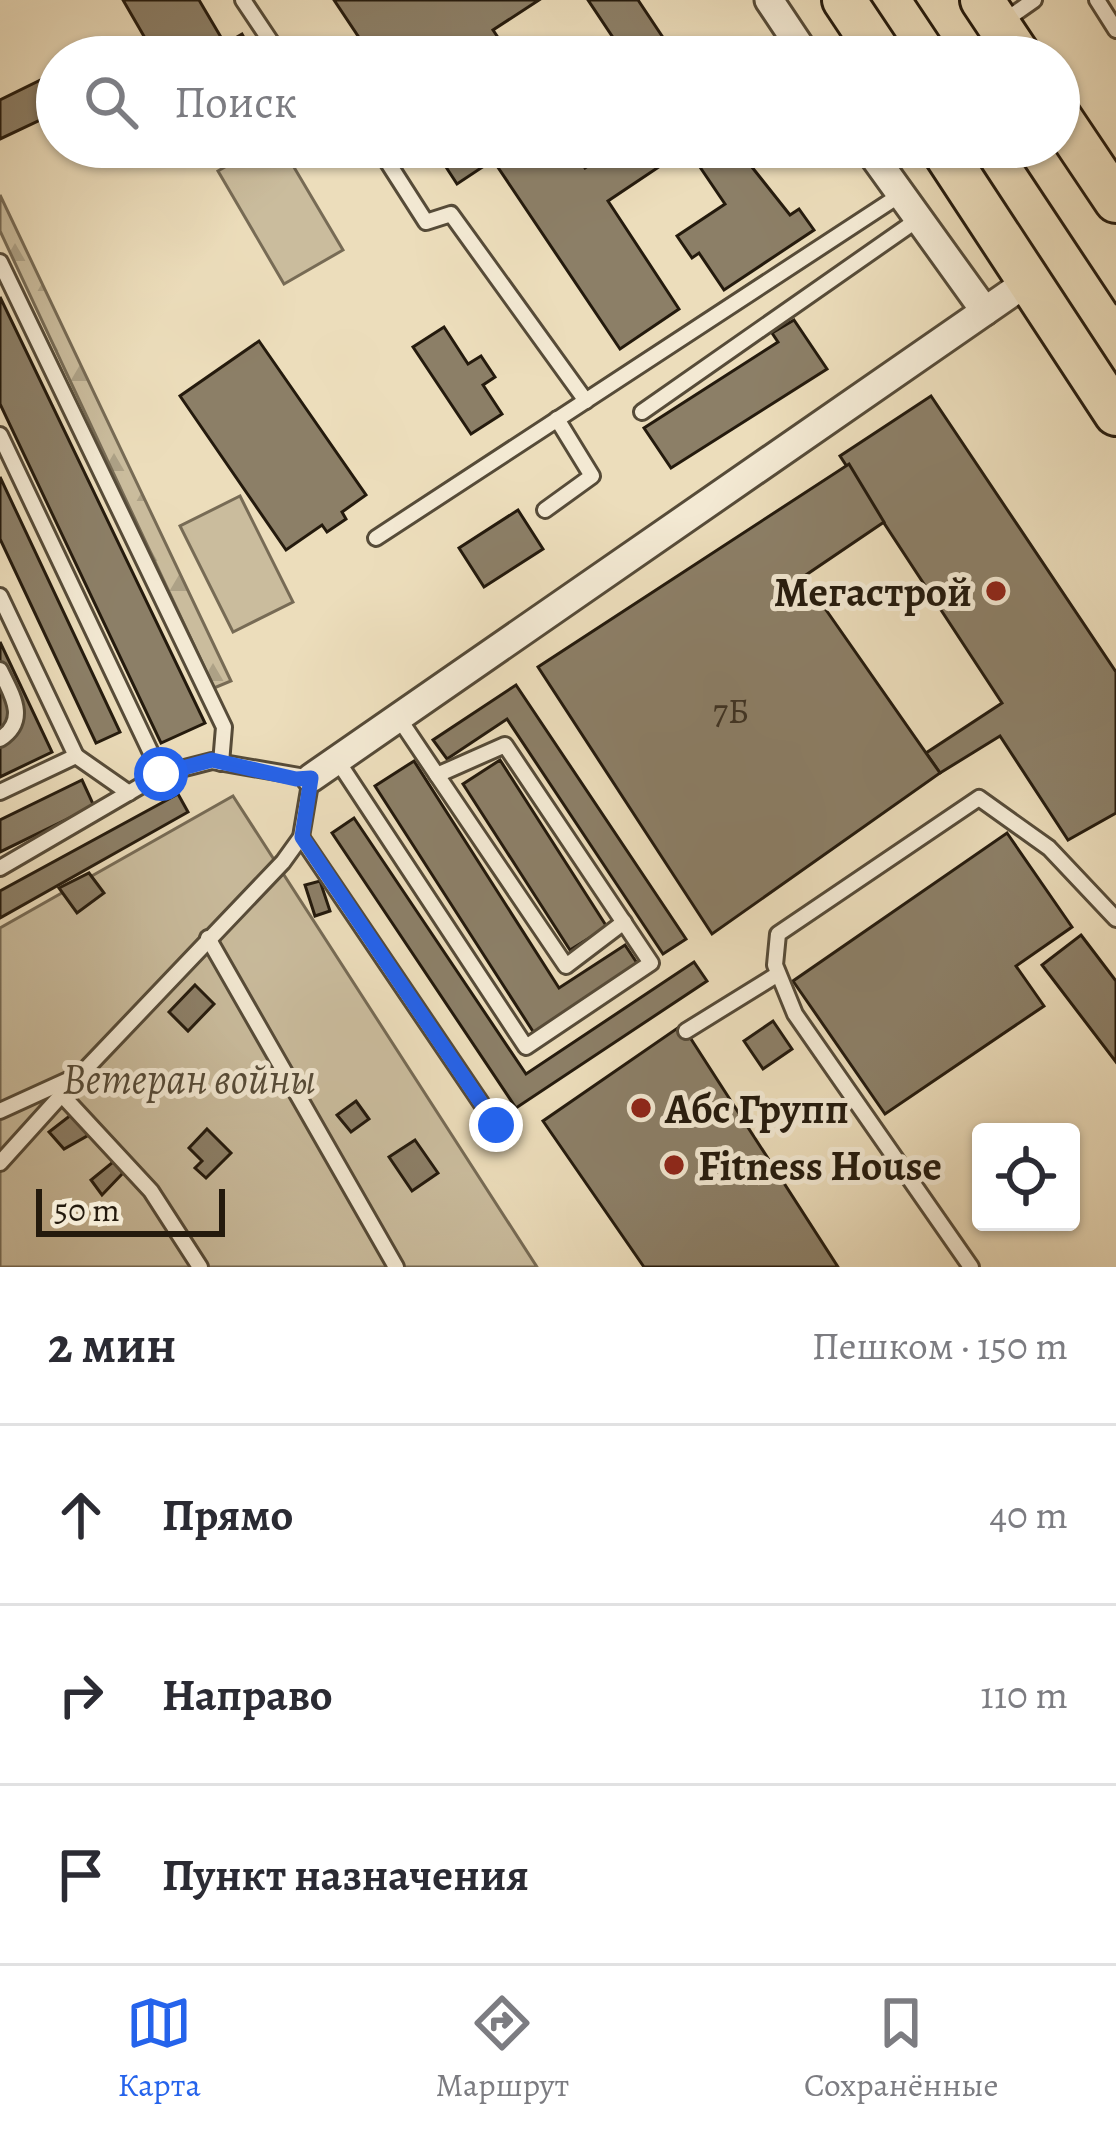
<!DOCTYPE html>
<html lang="ru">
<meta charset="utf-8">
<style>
body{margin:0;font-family:Alegreya,serif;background:#f2f2f3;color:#2b2b33}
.controls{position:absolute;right:36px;bottom:36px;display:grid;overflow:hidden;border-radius:12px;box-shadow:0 3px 9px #0004}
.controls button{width:108px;height:108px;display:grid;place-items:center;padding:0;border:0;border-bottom:3px solid #e1e1e2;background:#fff;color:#2b2b33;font:60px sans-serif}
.scale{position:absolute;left:36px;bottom:30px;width:189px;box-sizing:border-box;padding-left:12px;border:6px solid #241a0d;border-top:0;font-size:33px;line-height:42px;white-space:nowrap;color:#241a0d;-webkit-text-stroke:9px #f3e9d3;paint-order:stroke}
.stop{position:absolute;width:36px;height:36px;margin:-27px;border:9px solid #2563eb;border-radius:50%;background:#fff}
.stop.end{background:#2563eb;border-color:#fff;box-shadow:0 3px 12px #0008}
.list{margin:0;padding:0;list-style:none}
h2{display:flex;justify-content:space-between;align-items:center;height:156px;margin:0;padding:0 48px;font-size:51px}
h2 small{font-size:39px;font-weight:400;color:#7c7c81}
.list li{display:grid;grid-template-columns:78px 1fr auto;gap:36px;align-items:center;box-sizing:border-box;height:180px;padding:0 48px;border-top:3px solid #e1e1e2}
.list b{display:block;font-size:45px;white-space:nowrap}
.list em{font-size:39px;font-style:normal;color:#7c7c81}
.icon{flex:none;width:66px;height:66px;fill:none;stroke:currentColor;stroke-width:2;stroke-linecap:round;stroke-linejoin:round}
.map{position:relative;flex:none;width:1116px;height:1267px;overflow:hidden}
.search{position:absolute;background:#fff;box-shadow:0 3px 9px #0004;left:36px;right:36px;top:36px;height:132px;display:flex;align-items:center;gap:30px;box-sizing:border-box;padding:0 42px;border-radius:66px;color:#7c7c81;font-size:45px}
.sheet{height:696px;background:#fff}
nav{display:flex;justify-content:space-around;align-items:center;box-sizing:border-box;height:168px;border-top:3px solid #e1e1e2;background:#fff;font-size:33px;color:#7c7c81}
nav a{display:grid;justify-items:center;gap:6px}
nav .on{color:#2563eb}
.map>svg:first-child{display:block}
</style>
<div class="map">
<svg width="1116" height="1267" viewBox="0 0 1116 1267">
<defs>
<pattern id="forest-firs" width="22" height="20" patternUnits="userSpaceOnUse" patternTransform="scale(3)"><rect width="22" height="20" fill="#cabc9d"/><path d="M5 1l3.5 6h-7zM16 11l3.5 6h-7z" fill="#ada186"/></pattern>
</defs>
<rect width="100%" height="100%" fill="#ecddbb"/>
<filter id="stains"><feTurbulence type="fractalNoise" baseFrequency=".00167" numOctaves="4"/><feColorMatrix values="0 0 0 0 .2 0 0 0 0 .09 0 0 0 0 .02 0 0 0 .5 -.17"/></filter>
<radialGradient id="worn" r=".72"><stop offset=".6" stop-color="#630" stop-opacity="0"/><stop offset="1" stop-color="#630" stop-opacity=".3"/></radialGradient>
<!-- forest -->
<path fill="url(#forest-firs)" stroke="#776b55" stroke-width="3" d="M0 195 231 681 214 688 0 231Z"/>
<!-- garden -->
<g fill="#cabc9d" stroke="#776b55" stroke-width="3">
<path d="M259 147H282L343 250 284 284 218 171Z"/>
<path d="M240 496 293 602 233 632 180 526Z"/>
<path d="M233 796 537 1267H0V928Z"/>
</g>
<!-- building -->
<g fill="#8c7f67" stroke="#241a0d" stroke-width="3">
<path d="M123 0H199L225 44 242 34 255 57H156Z"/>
<path d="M334 0H539L493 30 511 57H372Z"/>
<path d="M588 0H638L676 57H626Z"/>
<path d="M57 72V112L0 139V100Z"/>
<path d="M433 147H571L585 168 616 147H736L790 215 799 209 814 230 724 290 699 253 692 258 677 236 725 204 687 148 608 201 679 309 620 349 493 160 457 184Z"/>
<path d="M0 297 205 723 161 743 0 404Z"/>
<path d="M794 320 827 369 671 468 644 428 778 342 772 333Z"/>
<path d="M444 327 468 364 481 356 495 377 483 385 502 414 471 434 413 347Z"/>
<path d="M259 341 366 495 342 512 346 519 327 532 322 525 286 550 180 396Z"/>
<path d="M931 396 1116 672V813L1068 840 1000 736 940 773 926 753 1002 703 840 456Z"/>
<path d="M849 464 884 522 803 577 940 773 712 934 538 667Z"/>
<path d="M0 477 120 732 96 743 0 539Z"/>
<path d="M518 510 543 549 484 587 459 548Z"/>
<path d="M0 642 52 752 0 777Z"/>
<path d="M516 685 686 939 663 954 507 719 447 759 433 740Z"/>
<path d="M500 760 607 927 570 950 463 784Z"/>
<path d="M414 761 559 988 625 945 639 966 534 1033 375 786Z"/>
<path d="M82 780 94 806 0 852V820Z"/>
<path d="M178 794 188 812 0 918V891Z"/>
<path d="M354 818 526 1074 694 962 707 981 516 1108 332 833Z"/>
<path d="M1007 833 1072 927 1016 966 1044 1006 885 1114 793 981Z"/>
<path d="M89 873 104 893 77 913 59 888Z"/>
<path d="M320 881 330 911 315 916 305 885Z"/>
<path d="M1081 935 1116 981V1062L1042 965Z"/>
<path d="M195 985 214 1004 188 1031 169 1012Z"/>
<path d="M773 1021 792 1049 763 1069 744 1041Z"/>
<path d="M682 1025 838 1267H644L543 1121Z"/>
<path d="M356 1101 369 1119 351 1132 337 1115Z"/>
<path d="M76 1111 94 1132 64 1149 49 1132Z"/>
<path d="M207 1129 231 1153 206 1178 195 1168 202 1161 189 1148Z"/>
<path d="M415 1140 438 1173 412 1191 389 1157Z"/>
<path d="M113 1162 123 1173 102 1195 91 1180Z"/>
</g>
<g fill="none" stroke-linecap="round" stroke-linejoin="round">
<!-- service casing -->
<g stroke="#564b38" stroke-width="20">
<g id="service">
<path d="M243 0 281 57"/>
<path d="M1097 0 1116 30"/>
<path d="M1003 22 1034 0"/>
<path d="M378 147 426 222 451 214 586 401"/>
<path d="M880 167 908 147"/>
<path d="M0 262 224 727 221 763"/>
<path d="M642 412 917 220"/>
<path d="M0 435 161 774"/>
<path d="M545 510 592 476 557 419"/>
<path d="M376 538 900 195"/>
<path d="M0 596 76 756 0 792"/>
<path d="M0 670C12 695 29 720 0 739"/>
<path d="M76 756 129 793"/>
<path d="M337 760 526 1047 651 963 505 745 437 775 398 717"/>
<path d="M437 775 566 966 624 922"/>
<path d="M301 837 496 1125"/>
<path d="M0 868 161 774 212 761 311 778 301 837 283 862 81 1074 0 1111"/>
<path d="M208 938 396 1267"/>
<path d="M686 1031 778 974"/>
<path d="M62 1095 151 1191 200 1267"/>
<path d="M0 1163 65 1091"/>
<path d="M971 1267 795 1014 775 965 778 934 979 798 1049 848 1116 919"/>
</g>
</g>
<!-- minor casing -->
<g stroke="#564b38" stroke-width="33">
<g id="minor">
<path d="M769 0 807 57"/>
<path d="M867 147 985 311"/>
<path d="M311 778 1027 282"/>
</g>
</g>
<!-- primary casing -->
<g stroke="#241a0d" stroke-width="48">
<g id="primary">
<path d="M844 0 882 57"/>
<path d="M982 0 1020 57"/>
<path d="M1059 116 1116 201"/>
<path d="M941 147 1116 414"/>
</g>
</g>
<!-- service -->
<use href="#service" stroke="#f3e9d3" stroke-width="14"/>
<!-- minor -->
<use href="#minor" stroke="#f3e9d3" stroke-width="27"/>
<!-- primary -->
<use href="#primary" stroke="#ecddbb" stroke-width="42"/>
<!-- tram -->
<g stroke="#241a0d" stroke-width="3">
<path d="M915 0 953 57"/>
<path d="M1012 147 1116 304"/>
</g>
</g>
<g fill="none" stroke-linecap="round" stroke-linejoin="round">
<!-- route -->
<path stroke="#2563eb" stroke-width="15" d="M161 774 212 760 296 779 311 778 302 837 496 1125"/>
</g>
<!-- markers -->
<g fill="#8f2418" stroke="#f3e9d3" stroke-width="4.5">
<circle cx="996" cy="591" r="12"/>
<circle cx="641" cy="1108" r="12"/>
<circle cx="674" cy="1165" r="12"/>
</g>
<g text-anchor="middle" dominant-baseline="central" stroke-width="10" stroke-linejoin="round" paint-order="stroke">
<!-- number labels -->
<g font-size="36" fill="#3e3324">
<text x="731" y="710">7Б</text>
</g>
<!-- poi labels -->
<g font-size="42" font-weight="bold" fill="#241a0d" stroke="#f3e9d3" text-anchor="start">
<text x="972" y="591" text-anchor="end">Мегастрой</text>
<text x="665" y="1108">Абс Групп</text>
<text x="698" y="1165">Fitness House</text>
</g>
<!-- park labels -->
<g font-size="42" font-style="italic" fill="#564b38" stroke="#f3e9d3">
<text x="189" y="1078">Ветеран войны</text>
</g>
</g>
<rect width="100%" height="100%" filter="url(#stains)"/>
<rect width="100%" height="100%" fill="url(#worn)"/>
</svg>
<div class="controls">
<button><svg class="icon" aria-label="locate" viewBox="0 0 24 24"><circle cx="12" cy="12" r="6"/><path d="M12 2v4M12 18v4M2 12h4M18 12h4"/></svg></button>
</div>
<div class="scale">50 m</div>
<div class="stop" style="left:161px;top:774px"></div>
<div class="stop end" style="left:496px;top:1125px"></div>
<div class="search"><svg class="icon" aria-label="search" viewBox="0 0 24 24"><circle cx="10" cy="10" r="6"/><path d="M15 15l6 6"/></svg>Поиск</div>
</div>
<section class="sheet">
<h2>2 мин<small>Пешком · 150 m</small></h2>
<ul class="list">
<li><svg class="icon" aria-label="ahead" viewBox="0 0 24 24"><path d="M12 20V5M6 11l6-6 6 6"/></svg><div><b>Прямо</b></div><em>40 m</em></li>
<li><svg class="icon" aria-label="right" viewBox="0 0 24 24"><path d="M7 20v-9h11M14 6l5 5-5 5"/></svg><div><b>Направо</b></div><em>110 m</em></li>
<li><svg class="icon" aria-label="arrive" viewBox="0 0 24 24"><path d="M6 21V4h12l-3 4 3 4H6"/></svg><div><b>Пункт назначения</b></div></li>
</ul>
</section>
<nav>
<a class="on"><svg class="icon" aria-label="map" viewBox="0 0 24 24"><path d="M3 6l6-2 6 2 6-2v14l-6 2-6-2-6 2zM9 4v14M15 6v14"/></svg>Карта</a>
<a><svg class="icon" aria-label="directions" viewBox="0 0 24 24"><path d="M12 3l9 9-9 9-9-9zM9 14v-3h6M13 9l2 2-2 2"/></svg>Маршрут</a>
<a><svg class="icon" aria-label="saved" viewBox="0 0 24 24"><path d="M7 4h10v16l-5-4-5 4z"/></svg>Сохранённые</a>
</nav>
